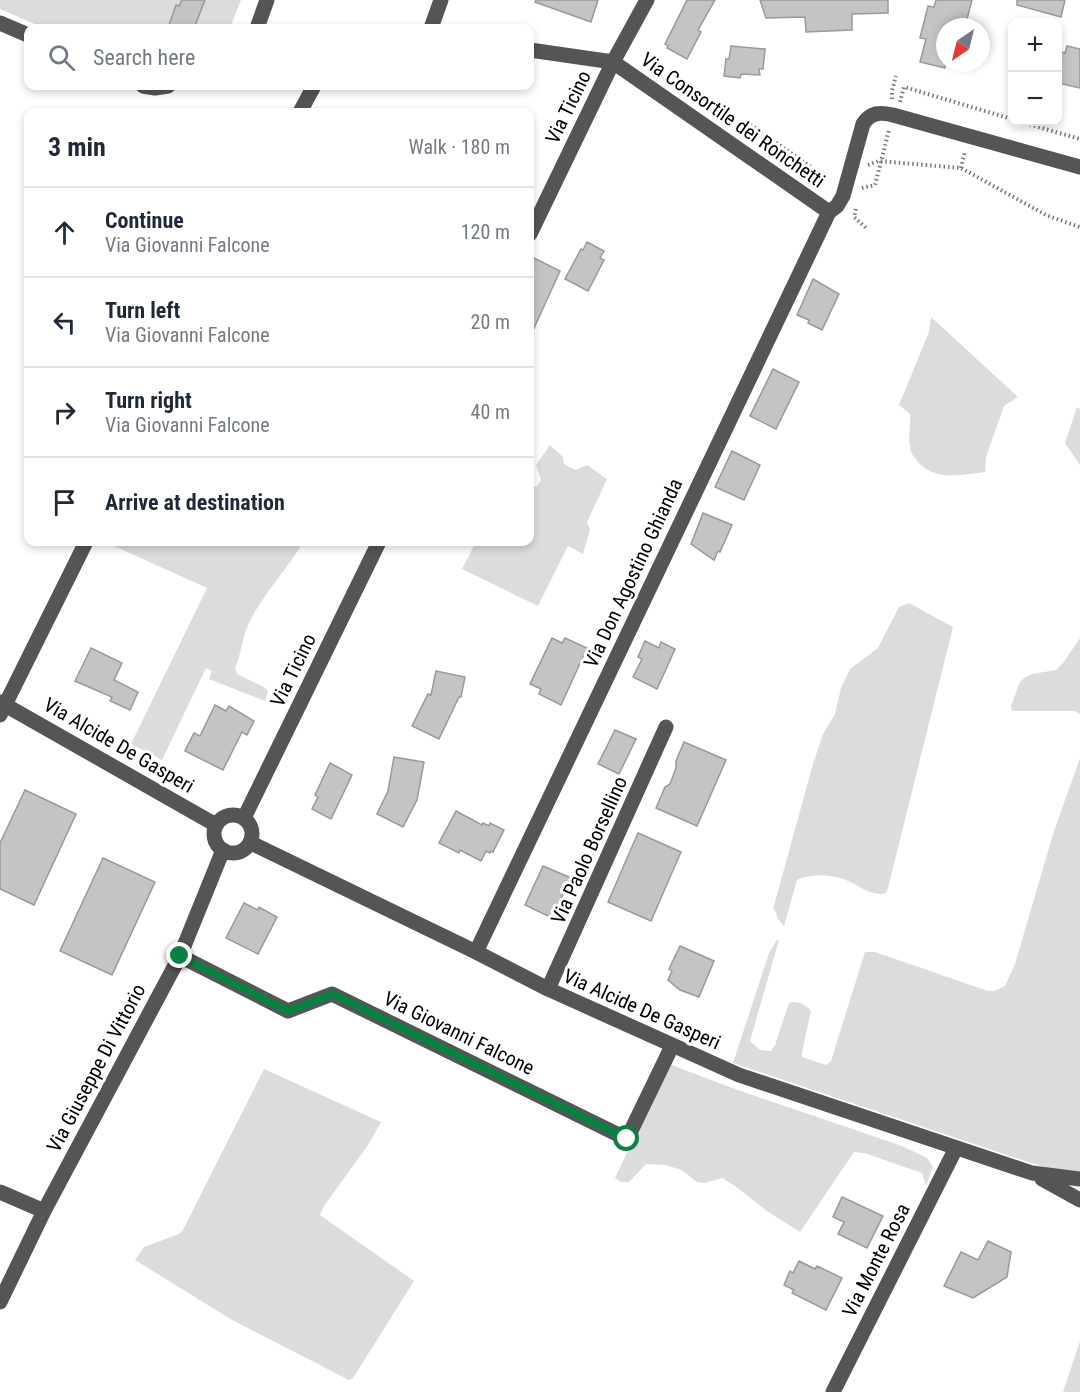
<!DOCTYPE html>
<meta charset="utf-8">
<style>
body{margin:0;font-family:"Roboto Condensed",sans-serif;background:#f6f6f7;color:#1f2937}
.controls{position:absolute;right:18px;top:18px;display:grid;overflow:hidden;border-radius:12px;box-shadow:0 3px 9px #0003}
.controls button{width:54px;height:54px;display:grid;place-items:center;padding:0;border:0;border-bottom:2px solid #e0e1e3;background:#fff;color:#1f2937;font:30px sans-serif}
.compass{position:absolute;left:936px;top:18px;width:54px;height:54px;border-radius:50%;background:#fff;box-shadow:0 3px 9px #0003;rotate:215deg}
.stop{position:absolute;width:18px;height:18px;margin:-14px;border:4px solid #0b8043;border-radius:50%;background:#fff}
.stop.end{background:#0b8043;border-color:#fff;box-shadow:0 2px 6px #0008}
.list{margin:0;padding:0;list-style:none}
h2{display:flex;justify-content:space-between;align-items:center;height:78px;margin:0;padding:0 24px;font-size:26px}
h2 small{font-size:20px;font-weight:400;color:#747a83}
.list li{display:grid;grid-template-columns:39px 1fr auto;gap:18px;align-items:center;box-sizing:border-box;height:90px;padding:0 24px;border-top:2px solid #e0e1e3}
.list b{display:block;font-size:22px;white-space:nowrap}
.list p{margin:0;font-size:20px;white-space:nowrap;color:#747a83}
.list em{font-size:20px;font-style:normal;color:#747a83}
.icon{flex:none;width:33px;height:33px;fill:none;stroke:currentColor;stroke-width:2;stroke-linecap:round;stroke-linejoin:round}
.map{position:relative;flex:none;width:1080px;height:1392px;overflow:hidden}
.search{position:absolute;background:#fff;box-shadow:0 3px 9px #0003;left:24px;top:24px;width:510px;height:66px;display:flex;align-items:center;gap:15px;box-sizing:border-box;padding:0 21px;border-radius:12px;color:#747a83;font-size:22px}
.panel{position:absolute;background:#fff;box-shadow:0 3px 9px #0003;left:24px;top:108px;width:510px;height:438px;border-radius:12px}
.map>svg:first-child{display:block}
</style>
<div class="map">
<svg width="1080" height="1392" viewBox="0 0 1080 1392">
<rect width="100%" height="100%" fill="#fff"/>
<!-- green -->
<g fill="#dcdcdc">
<path d="M0 0H241L230 28H44L0 9Z"/>
<path d="M931 317 1018 397 1004 406 986 457 985 472C961 475 931 482 916 459 913 456 910 451 910 447 908 436 911 425 910 414L899 405 929 332Z"/>
<path d="M1077 407 1080 409V465L1065 443Z"/>
<path d="M550 445 563 457 564 464 575 470 587 465 607 479 587 522 590 530 583 554 568 546 538 606 462 569 476 542H530V488L537 486 541 480 536 465Z"/>
<path d="M105 542H303C287 570 263 594 249 623 242 637 242 653 235 667L237 674 264 687 268 691 265 701 209 679 212 671 206 668 162 760 131 744 207 588Z"/>
<path d="M909 603 953 627 888 888 886 893C872 898 856 883 843 879 828 874 810 874 797 880L784 926 777 918 776 912 773 909 813 764 823 734 835 714 841 688 850 669 878 648 899 607Z"/>
<path d="M1080 638V714L1075 711H1012L1011 706 1020 682 1024 678 1032 674 1056 670 1063 663Z"/>
<path d="M1080 758V1174L1058 1171 1028 1162 733 1063 769 953 776 941 779 940 750 1041 760 1050 771 1051 775 1045 789 1003C797 1000 806 1005 811 1011L802 1052V1057L826 1065 831 1061 865 952H875L988 991H994L1005 986 1015 964 1054 831Z"/>
<path d="M669 1064 735 1089 902 1146 927 1158 933 1167 926 1186 922 1173 864 1153 854 1152 800 1232 767 1211 735 1186 722 1178 705 1183 697 1182 682 1170 665 1165 646 1164 629 1182H621L615 1178Z"/>
<path d="M264 1069 381 1122 368 1145 324 1206 320 1215 414 1281 353 1378 349 1380 232 1320 135 1260 144 1247 179 1234 183 1230Z"/>
<path d="M1080 1341V1392H1063Z"/>
</g>
<!-- building -->
<g fill="#c4c4c4" stroke="#999" stroke-width="1.5">
<path d="M182 0H205L194 28H168L176 5 179 6Z"/>
<path d="M536 0H598L591 22 535 2Z"/>
<path d="M687 0H715L698 30 701 32 687 59 667 48 668 46 665 44Z"/>
<path d="M760 0H888V13L852 14V30L806 32 805 17 766 18Z"/>
<path d="M936 0H972L966 23H963L962 27H945V68L920 62 926 39 920 38 928 6 934 7Z"/>
<path d="M1017 0H1065L1061 17 1017 5Z"/>
<path d="M731 46 765 49 763 69H759L760 75 741 74 740 78 724 76 726 59H729Z"/>
<path d="M1067 46 1080 49V88L1058 83V51L1065 53Z"/>
<path d="M587 242 604 251 600 258 604 260 588 291 565 279 581 249 583 250Z"/>
<path d="M530 256 560 271 530 337Z"/>
<path d="M813 279 839 294 822 330 808 323 809 320 797 315Z"/>
<path d="M773 369 799 382 776 429 750 416Z"/>
<path d="M732 451 760 465 744 500 715 487Z"/>
<path d="M703 513 732 525 720 552 718 551 714 560 691 544Z"/>
<path d="M552 638 562 643 565 638 587 648 561 705 539 694 541 689 530 684Z"/>
<path d="M645 641 659 648 661 642 675 649 657 689 633 677 642 659 638 657Z"/>
<path d="M91 648 122 663 114 680 138 692 130 710 110 701 112 697 75 681Z"/>
<path d="M436 671 465 677 461 697H459L439 739 412 726 428 694 431 695Z"/>
<path d="M215 705 226 711 229 706 254 721 247 735 242 732 223 770 185 751 194 733 200 736Z"/>
<path d="M615 730 636 739 619 774 598 764Z"/>
<path d="M684 742 726 760 697 826 656 808 665 787 670 784 676 768V761Z"/>
<path d="M394 757 424 762 417 800 403 827 377 814 388 791Z"/>
<path d="M330 763 352 775 331 819 312 809 318 797 315 795Z"/>
<path d="M25 790 76 814 34 905 0 889V843Z"/>
<path d="M456 811 482 825 483 823 489 826 490 823 504 830 493 852 491 851 490 853 486 851 481 861 460 850 459 853 439 843Z"/>
<path d="M638 833 681 852 651 921 608 902Z"/>
<path d="M103 858 155 882 112 975 60 951Z"/>
<path d="M543 866 571 878 552 918 525 905Z"/>
<path d="M244 903 258 910 259 907 277 917 258 954 226 938Z"/>
<path d="M680 946 714 961 699 997 680 990 668 980 672 971 669 969Z"/>
<path d="M842 1197 883 1216 867 1248 838 1234 844 1222 833 1217Z"/>
<path d="M988 1241 1011 1252 1007 1277 973 1298 944 1286 961 1252 978 1260Z"/>
<path d="M799 1261 815 1269 817 1266 842 1278 826 1310 792 1293 794 1290 784 1285 790 1271 793 1273Z"/>
</g>
<g fill="none" stroke-linecap="round" stroke-linejoin="round">
<!-- path -->
<g stroke="#777" stroke-width="4" stroke-dasharray="1.5 3" stroke-linecap="butt">
<path d="M892 99V91L896 76"/>
<path d="M900 102 904 87 1012 119"/>
<path d="M1021 122 1080 139"/>
<path d="M742 132 748 123 818 172 812 181"/>
<path d="M868 165 879 161 961 168 1046 215 1080 227"/>
<path d="M961 168 965 151"/>
<path d="M862 188 875 185 889 130"/>
<path d="M856 209 854 217 866 228"/>
</g>
<!-- minor -->
<g stroke="#555" stroke-width="15">
<path d="M0 23 28 35"/>
<path d="M257 28 267 0"/>
<path d="M431 28 441 0"/>
<path d="M530 50 613 62 829 212"/>
<path d="M143 86 155 88 168 86"/>
<path d="M300 112 314 86"/>
<path d="M530 234 613 62 647 0"/>
<path d="M0 702 216 825"/>
<path d="M0 715 86 542"/>
<circle cx="233" cy="834" r="19"/>
<path d="M244 818 379 542"/>
<path d="M251 843 476 952 548 989 739 1075 1032 1173 1080 1179"/>
<path d="M476 952 829 212 837 206 843 196 863 124C871 112 880 112 893 115L1080 167"/>
<path d="M180 956 288 1011 332 994 627 1139 672 1046"/>
<path d="M548 989 666 727"/>
<path d="M1042 1179 1080 1200"/>
<path d="M0 1192 44 1211"/>
<path d="M0 1302 44 1211 180 956 223 850"/>
<path d="M833 1392 956 1148"/>
</g>
</g>
<g fill="none" stroke-linecap="round" stroke-linejoin="round">
<!-- route -->
<path stroke="#0b8043" stroke-width="8" d="M180 956 288 1011 333 994 627 1139"/>
</g>
<g text-anchor="middle" dominant-baseline="central" stroke-width="6" stroke-linejoin="round" paint-order="stroke">
<!-- street labels -->
<g font-size="20" fill="#000" stroke="#fff">
<text transform="translate(568 107) rotate(-64)">Via Ticino</text>
<text transform="translate(733 120) rotate(35)">Via Consortile dei Ronchetti</text>
<text transform="translate(633 573) rotate(-65)">Via Don Agostino Ghianda</text>
<text transform="translate(293 670) rotate(-64)">Via Ticino</text>
<text transform="translate(119 745) rotate(30)">Via Alcide De Gasperi</text>
<text transform="translate(589 850) rotate(-66)">Via Paolo Borsellino</text>
<text transform="translate(642 1009) rotate(24)">Via Alcide De Gasperi</text>
<text transform="translate(459 1033) rotate(26)">Via Giovanni Falcone</text>
<text transform="translate(96 1068) rotate(-62)">Via Giuseppe Di Vittorio</text>
<text transform="translate(876 1260) rotate(-63)">Via Monte Rosa</text>
</g>
</g>
</svg>
<div class="controls">
<button>+</button>
<button>−</button>
</div>
<svg class="compass" viewBox="-18 -18 36 36"><path d="M0-13l5 13h-10z" fill="#e53935"/><path d="M0 13l5-13h-10z" fill="#747a83"/></svg>
<div class="stop" style="left:627px;top:1139px"></div>
<div class="stop end" style="left:180px;top:956px"></div>
<div class="search"><svg class="icon" aria-label="search" viewBox="0 0 24 24"><circle cx="10" cy="10" r="6"/><path d="M15 15l6 6"/></svg>Search here</div>
<section class="panel">
<h2>3 min<small>Walk · 180 m</small></h2>
<ul class="list">
<li><svg class="icon" aria-label="ahead" viewBox="0 0 24 24"><path d="M12 20V5M6 11l6-6 6 6"/></svg><div><b>Continue</b><p>Via Giovanni Falcone</p></div><em>120 m</em></li>
<li><svg class="icon" aria-label="left" viewBox="0 0 24 24"><path d="M17 20v-9H6M10 6l-5 5 5 5"/></svg><div><b>Turn left</b><p>Via Giovanni Falcone</p></div><em>20 m</em></li>
<li><svg class="icon" aria-label="right" viewBox="0 0 24 24"><path d="M7 20v-9h11M14 6l5 5-5 5"/></svg><div><b>Turn right</b><p>Via Giovanni Falcone</p></div><em>40 m</em></li>
<li><svg class="icon" aria-label="arrive" viewBox="0 0 24 24"><path d="M6 21V4h12l-3 4 3 4H6"/></svg><div><b>Arrive at destination</b></div></li>
</ul>
</section>
</div>
